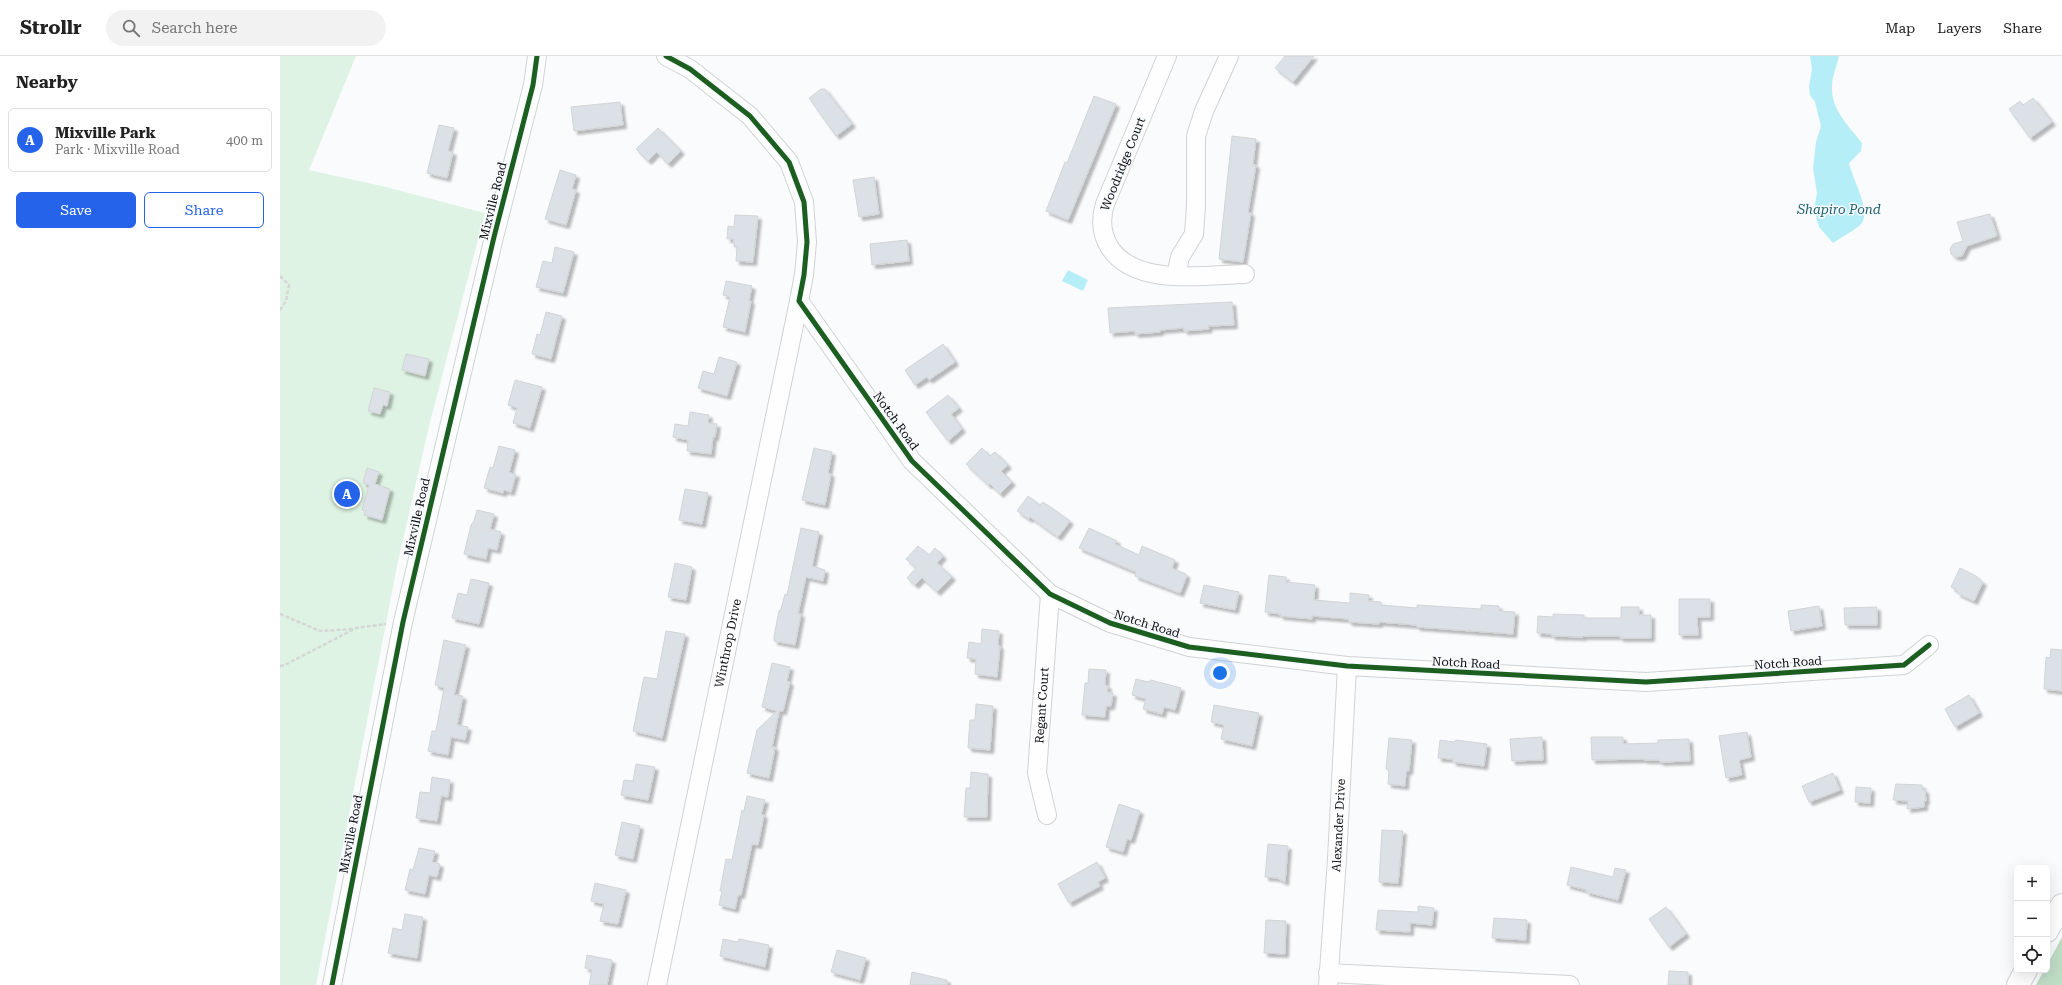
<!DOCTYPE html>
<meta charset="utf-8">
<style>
body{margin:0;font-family:"Roboto Serif",serif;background:#f2f2f2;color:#222}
.controls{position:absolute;right:12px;bottom:12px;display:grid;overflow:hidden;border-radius:6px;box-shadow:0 4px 16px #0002}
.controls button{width:36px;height:36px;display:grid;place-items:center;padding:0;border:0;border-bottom:1px solid #e0e0e0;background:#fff;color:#222;font:20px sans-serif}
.you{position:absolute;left:940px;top:617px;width:14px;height:14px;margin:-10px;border:3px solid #fff;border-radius:50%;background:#1a73e8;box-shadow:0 0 0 6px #1a73e833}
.badge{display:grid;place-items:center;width:26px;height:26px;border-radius:50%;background:#2563eb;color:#fff;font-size:13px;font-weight:700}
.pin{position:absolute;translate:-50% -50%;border:2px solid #fff;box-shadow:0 1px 4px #0006}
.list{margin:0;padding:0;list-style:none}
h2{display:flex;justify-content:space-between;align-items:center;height:52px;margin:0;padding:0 16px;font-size:17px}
h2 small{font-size:13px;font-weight:400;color:#767676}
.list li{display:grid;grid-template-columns:26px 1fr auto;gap:12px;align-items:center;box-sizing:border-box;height:64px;margin:0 8px 8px;padding:0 8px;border:1px solid #e0e0e0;border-radius:6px}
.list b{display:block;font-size:15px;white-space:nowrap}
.list p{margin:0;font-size:13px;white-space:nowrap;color:#767676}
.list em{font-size:13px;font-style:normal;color:#767676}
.actions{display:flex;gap:8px;padding:12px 16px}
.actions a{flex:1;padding:9px 0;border:1px solid #2563eb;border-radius:6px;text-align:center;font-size:14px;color:#2563eb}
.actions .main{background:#2563eb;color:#fff}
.icon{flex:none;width:22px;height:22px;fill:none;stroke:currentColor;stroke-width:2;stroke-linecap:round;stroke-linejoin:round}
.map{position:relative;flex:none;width:1782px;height:929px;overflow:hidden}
header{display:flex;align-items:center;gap:24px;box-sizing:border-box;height:56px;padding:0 20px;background:#fff;border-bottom:1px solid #e0e0e0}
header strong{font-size:19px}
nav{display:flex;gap:22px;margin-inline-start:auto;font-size:14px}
.search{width:280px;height:36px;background:#f2f2f2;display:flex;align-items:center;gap:10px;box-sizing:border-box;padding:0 14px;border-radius:22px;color:#767676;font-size:15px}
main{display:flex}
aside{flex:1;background:#fff}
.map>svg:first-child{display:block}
</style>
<header>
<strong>Strollr</strong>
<div class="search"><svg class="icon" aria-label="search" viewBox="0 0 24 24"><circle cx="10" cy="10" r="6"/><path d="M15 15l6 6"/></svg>Search here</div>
<nav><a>Map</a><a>Layers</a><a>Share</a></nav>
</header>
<main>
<aside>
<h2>Nearby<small></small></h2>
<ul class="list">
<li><span class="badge">A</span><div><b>Mixville Park</b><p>Park · Mixville Road</p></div><em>400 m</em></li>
</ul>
<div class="actions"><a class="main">Save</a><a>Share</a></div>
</aside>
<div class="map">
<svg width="1782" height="929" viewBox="0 0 1782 929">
<defs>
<filter id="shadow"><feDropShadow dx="3.5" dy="3.5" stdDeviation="1" flood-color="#0004"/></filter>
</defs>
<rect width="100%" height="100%" fill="#f9fbfd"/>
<!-- green -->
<path fill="#def3e3" d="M0 0H76L29 114 106 131 205 157 150 366 117 510 36 929H0Z"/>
<!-- forest -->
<path fill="#bfdcc5" d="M1782 881V929H1756L1764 914H1767V909Z"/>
<!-- water -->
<g fill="#b6eef8">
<path d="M1530 0H1559C1557 10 1552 20 1552 30 1551 54 1568 69 1582 87L1581 95 1569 107C1572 122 1591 154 1582 167 1577 173 1560 182 1553 187L1539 171 1534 154 1537 137 1533 112 1536 86 1541 70 1535 46 1530 39 1529 30 1532 13Z"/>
<path d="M788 214 808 224 803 235 782 225Z"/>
</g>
<!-- building -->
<g fill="#dce1e7" stroke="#d2d4d6" filter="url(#shadow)">
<path d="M1005 0H1034L1013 26 995 12Z"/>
<path d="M541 33H545L572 68 556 80 529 42Z"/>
<path d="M814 40 836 48 788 164 766 155 785 106 787 107Z"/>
<path d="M1753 42 1772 66 1750 82 1729 53 1740 45 1743 49Z"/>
<path d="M340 46 343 69 294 75 291 51Z"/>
<path d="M159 69 174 72 168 95 173 96 167 122 147 117Z"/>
<path d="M378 72 401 95 388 108 377 96 368 105 356 93Z"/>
<path d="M952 80 976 83 973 108 976 109 968 156 971 157 963 206 939 203Z"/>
<path d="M280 114 296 119 292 133 296 134 286 169 265 163Z"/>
<path d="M594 121 599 158 579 161 573 124Z"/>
<path d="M1710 158 1717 180 1687 190 1682 200 1676 201 1671 198 1670 193 1673 188 1683 185 1677 166Z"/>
<path d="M455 159 478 160 473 206 456 205 457 191H454V183H447L448 170 454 171Z"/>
<path d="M627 184 629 205 592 209 590 188Z"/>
<path d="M275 191 294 196 283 237 256 231 263 205 272 207Z"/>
<path d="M446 225 472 230 469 245H471L465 276 443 271 450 241 443 239Z"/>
<path d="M952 246 954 269 928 270 929 273 904 275V272L880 274V276L855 278V275L830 277 828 252Z"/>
<path d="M266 256 282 260 271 303 252 298 257 278 260 279Z"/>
<path d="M663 288 675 306 649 324 647 321 635 329 625 314Z"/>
<path d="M126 298 149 303 145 320 122 314Z"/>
<path d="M439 301 457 306 447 340 418 332 423 315 434 318Z"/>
<path d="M235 324 262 331 250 372 233 367 237 352 228 349Z"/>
<path d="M94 332 110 336 107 350 103 349 100 358 88 355Z"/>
<path d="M668 339 679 352 671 358 682 373 668 385 646 356Z"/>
<path d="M410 356 429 359 428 367 437 368 435 381H433L431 398 407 395 408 384 393 381 395 368 408 370Z"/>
<path d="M219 390 235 394 229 417 236 418 231 436 224 434 223 437 204 432 210 411 213 412Z"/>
<path d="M534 392 552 396 548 417 551 418 545 449 522 444Z"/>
<path d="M702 392 710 400 715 396 728 409 721 415 732 426 720 438 710 428 708 429 686 408Z"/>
<path d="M87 412 99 416 95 428 110 433 102 464 84 459 86 455 82 454 89 429 83 427Z"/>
<path d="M405 433 428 437 422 468 399 464Z"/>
<path d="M748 440 760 449 763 446 790 465 778 481 750 461 749 463 737 455Z"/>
<path d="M197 454 214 458 210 473 221 476 217 494 208 492 206 503 184 498 191 469 194 465Z"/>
<path d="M521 472 539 476 532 510 545 514 543 525 526 521 518 558H521L515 589 494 585V580L499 555 501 553 505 538 507 539Z"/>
<path d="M809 472 837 485 835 488 859 499 862 490 895 504 892 512 906 518V522L900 537 855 520 856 516 799 492Z"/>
<path d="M638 490 649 499 655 492 663 500 657 507 672 521 657 536 642 522 635 529 627 522 636 512 626 503Z"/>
<path d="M395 507 412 511 406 544 388 541Z"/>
<path d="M1680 512 1696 520 1698 523 1703 526 1694 545 1677 537 1678 535 1671 531Z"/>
<path d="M989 519 1006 521V526L1035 529 1034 544 1070 547V537L1089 539 1088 545 1101 546V549L1137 552V549L1201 553V549L1219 550V555L1235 556 1233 578 1137 571 1136 569 1099 566V568L1069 566 1068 563 1032 560V563L1000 560 1001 558 985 556Z"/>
<path d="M191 523 209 527 199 568 172 562 178 537 187 539Z"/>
<path d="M924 529 959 536 955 554 920 547Z"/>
<path d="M1399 543H1430V561H1417L1418 579H1399Z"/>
<path d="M1539 550 1542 570 1511 575 1508 555Z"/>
<path d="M1341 551H1359V559H1371V582H1340V580H1303V581L1272 580V578L1257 577 1258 560 1273 561V558L1304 559V562H1341Z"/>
<path d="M1597 551V569H1565L1564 552Z"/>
<path d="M702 573 719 575 718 589 720 590 717 621 695 618 696 603 687 602 689 586 701 588Z"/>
<path d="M386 575 405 578 382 682 353 675 364 621 377 623Z"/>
<path d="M164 584 186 589 174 639 183 640 177 669 188 671 185 684 171 681 168 699 148 695 152 675H156L164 632 155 629Z"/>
<path d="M1771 593 1782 594V635L1764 633 1766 601 1770 602Z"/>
<path d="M492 607 510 611 507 625 510 626 503 655H499L492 691H495L489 722 467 717 477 674 497 655 482 651Z"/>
<path d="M809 613 826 614 825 629 828 630 827 636 833 637 831 650H826L825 661 802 659 805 627H808Z"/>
<path d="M856 623 868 626 871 624 901 632 895 654 884 651 882 658 863 653 866 643 852 639Z"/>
<path d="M1689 639 1699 657 1675 671 1665 653Z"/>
<path d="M696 648 713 650 710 694 688 692 690 664H695Z"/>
<path d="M934 649 979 657 972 690 941 683 944 669 931 666Z"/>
<path d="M1467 676 1471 701 1459 704 1462 719 1446 722 1439 680Z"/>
<path d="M1262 681 1263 704 1232 705 1230 683Z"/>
<path d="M1311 681H1343V688L1378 687V684L1409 683 1410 705 1381 706 1378 704H1364V703L1312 704Z"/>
<path d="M1109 682 1132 684 1129 715H1126L1125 730 1108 728 1109 715 1106 713Z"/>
<path d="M1160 684 1174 686 1176 684 1207 688 1204 710 1173 706V703L1158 702Z"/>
<path d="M356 708 375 711 368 744 341 739 344 724 353 725Z"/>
<path d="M691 716 708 718 707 761H684L686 732H690Z"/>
<path d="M1553 717 1560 734 1529 746 1522 730Z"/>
<path d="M152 721 170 724 168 741 161 740 157 765 136 762 140 736 150 737Z"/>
<path d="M1616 728 1642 729V733L1645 734 1646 745H1644V751L1627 753 1628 745 1613 744Z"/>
<path d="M1576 731 1591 732 1590 747 1575 746Z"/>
<path d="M467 740 485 744 481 758 484 759 478 789 472 788 461 839H458L455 853 439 849 442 835H440L446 803 452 804 462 754 464 755Z"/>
<path d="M839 748 860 755 851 784 847 783 843 796 826 791Z"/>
<path d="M342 766 360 770 353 803 335 799Z"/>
<path d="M1102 774 1123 775 1118 827 1099 826Z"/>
<path d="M988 788 1008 790 1005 826 997 822 985 821Z"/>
<path d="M139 792 155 795 152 806 160 808 157 821 149 819 145 838 125 834 130 813 133 814Z"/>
<path d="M817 806 825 822 818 826 820 830 789 847 778 828Z"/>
<path d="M1291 811 1333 821 1335 812 1346 814 1338 844 1306 836 1307 834 1287 829Z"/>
<path d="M315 827 346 834 338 868 320 865 324 848 311 845Z"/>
<path d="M1138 850 1154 852 1152 869 1130 867V876L1096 874 1098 854 1138 856Z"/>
<path d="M1386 851 1406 878 1389 891 1369 863Z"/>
<path d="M125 858 143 861 137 902 108 897 113 872 122 874Z"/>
<path d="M1214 862 1247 864 1246 884 1212 882Z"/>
<path d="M986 864 1006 865 1005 898 984 897Z"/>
<path d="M443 883 458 886 459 883 489 889 485 911 440 900Z"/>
<path d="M557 894 586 902 580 924 551 916Z"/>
<path d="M307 899 332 904 327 929H309L312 914 305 912Z"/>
<path d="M1389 915 1408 916V929H1388Z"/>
<path d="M632 916 667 924V929H630Z"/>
</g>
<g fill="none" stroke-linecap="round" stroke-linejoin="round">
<!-- street casing -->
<g stroke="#d1d2d4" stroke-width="20">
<g id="street">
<path d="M386 0 410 13 470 60 509 106 524 146 527 186 524 219 519 245 632 405 770 538 830 567 909 591 1067 610 1366 626 1624 609 1649 589"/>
<path d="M887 0 825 148C820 164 821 178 830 192 856 231 925 219 965 218"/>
<path d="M896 220 900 201 914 178 916 149V80L924 55 949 0"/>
<path id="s1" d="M767 759 757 717 770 538"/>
<path d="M1048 917 1290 929"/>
<path d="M52 929 123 566 214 181 253 29 257 0"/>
<path id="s2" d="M377 929 519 245"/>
<path id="s3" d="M1048 929 1057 803 1067 610"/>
</g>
</g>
<!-- secondary casing -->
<g stroke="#d1d2d4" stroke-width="24">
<g id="secondary">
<path d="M1767 875 1782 849"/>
<path d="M1738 929 1746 914"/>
</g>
</g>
<!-- path -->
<g stroke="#d5d6d6" stroke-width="2.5" stroke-dasharray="4 2" stroke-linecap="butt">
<path d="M0 220 9 229 6 245 0 254"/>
<path d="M0 558 40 575 74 573"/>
<path d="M0 610 5 609 76 572 106 568"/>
</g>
<!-- street -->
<use href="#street" stroke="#fefeff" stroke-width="18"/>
<!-- secondary -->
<use href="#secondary" stroke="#fefeff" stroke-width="22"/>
<!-- cycleway casing -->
<g stroke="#f7faff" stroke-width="8">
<g id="cycleway">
<path d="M386 0 410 13 470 60 509 106 524 146 527 186 524 219 519 245 632 405 770 538 830 567 909 591 1067 610 1366 626 1624 609 1649 589"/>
<path d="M52 929 123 566 214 181 253 29 257 0"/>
</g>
</g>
<!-- cycleway -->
<use href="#cycleway" stroke="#1b5e20" stroke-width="5"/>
</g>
<g text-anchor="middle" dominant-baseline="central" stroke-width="3" stroke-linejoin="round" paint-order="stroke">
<!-- street labels -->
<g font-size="12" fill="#0a0c0e" stroke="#f7faff">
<text transform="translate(843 108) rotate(-68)">Woodridge Court</text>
<text transform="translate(213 145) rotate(-76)">Mixville Road</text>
<text transform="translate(616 365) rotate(54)">Notch Road</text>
<text transform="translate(137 461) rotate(-77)">Mixville Road</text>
<text transform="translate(867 568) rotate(17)">Notch Road</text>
<text stroke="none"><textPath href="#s2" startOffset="349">Winthrop Drive</textPath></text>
<text transform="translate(1186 607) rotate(3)">Notch Road</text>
<text transform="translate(1508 607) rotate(-4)">Notch Road</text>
<text stroke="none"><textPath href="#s1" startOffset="111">Regant Court</textPath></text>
<text stroke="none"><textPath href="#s3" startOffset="160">Alexander Drive</textPath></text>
<text transform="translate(71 778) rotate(-79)">Mixville Road</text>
</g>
<!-- water labels -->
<g font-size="13" font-style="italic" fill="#21616b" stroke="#f7faff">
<text x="1559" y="153">Shapiro Pond</text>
</g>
</g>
</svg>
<div class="controls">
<button>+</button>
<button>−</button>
<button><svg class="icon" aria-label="locate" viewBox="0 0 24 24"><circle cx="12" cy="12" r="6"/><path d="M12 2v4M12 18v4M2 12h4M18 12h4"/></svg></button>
</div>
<div class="you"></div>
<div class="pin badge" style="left:67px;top:438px">A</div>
</div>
</main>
